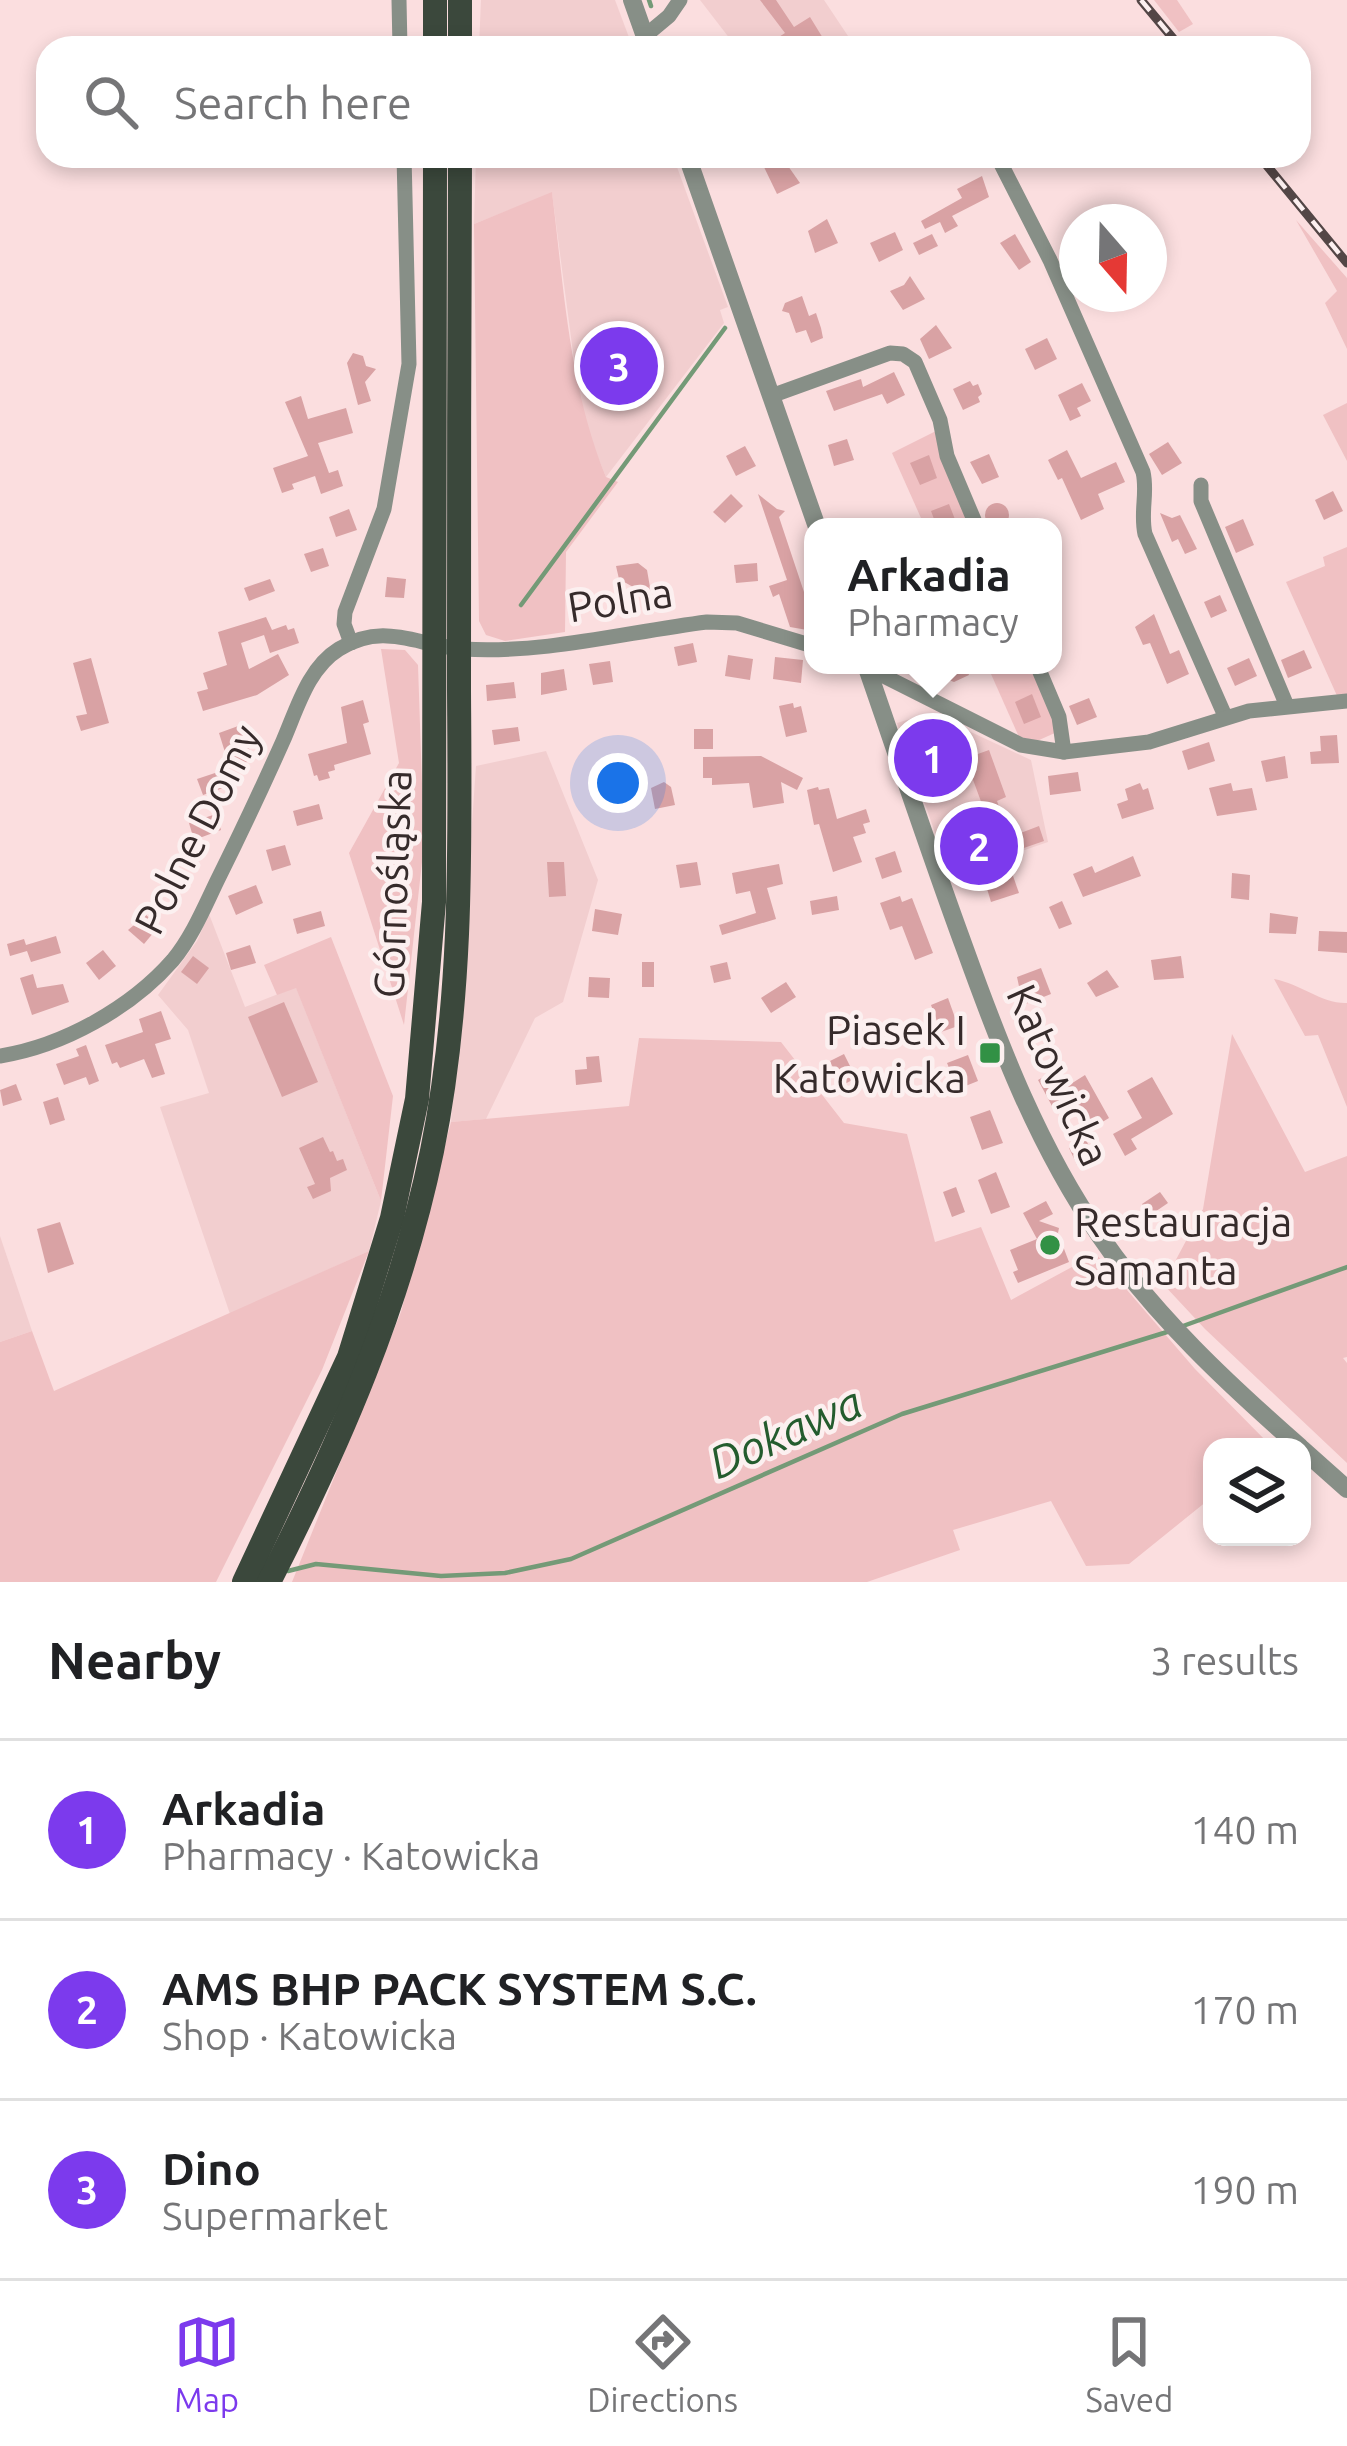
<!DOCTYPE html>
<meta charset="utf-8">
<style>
body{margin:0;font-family:Ubuntu,sans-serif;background:#f2f2f2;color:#202124}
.controls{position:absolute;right:36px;bottom:36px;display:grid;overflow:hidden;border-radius:24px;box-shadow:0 6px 18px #0003}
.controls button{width:108px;height:108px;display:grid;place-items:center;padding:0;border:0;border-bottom:3px solid #e0e0e0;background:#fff;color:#202124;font:60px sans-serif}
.compass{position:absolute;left:1059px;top:204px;width:108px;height:108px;border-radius:50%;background:#fff;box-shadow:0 6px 18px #0003;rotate:160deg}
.you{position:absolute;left:618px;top:783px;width:42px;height:42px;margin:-30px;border:9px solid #fff;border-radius:50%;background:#1a73e8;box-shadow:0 0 0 18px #1a73e833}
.badge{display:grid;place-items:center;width:78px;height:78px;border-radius:50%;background:#7c3aed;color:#fff;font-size:39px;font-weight:700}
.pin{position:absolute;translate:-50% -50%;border:6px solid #fff;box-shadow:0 3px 12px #0006}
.popup{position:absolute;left:804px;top:518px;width:258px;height:156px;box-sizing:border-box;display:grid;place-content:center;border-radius:24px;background:#fff;filter:drop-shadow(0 3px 9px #0005);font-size:39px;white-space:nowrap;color:#757577}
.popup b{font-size:45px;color:#202124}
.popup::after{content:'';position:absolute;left:50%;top:100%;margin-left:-24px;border:24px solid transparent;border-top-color:#fff}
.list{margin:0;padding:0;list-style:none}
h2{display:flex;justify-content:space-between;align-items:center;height:156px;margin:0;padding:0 48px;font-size:51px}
h2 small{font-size:39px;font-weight:400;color:#757577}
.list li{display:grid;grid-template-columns:78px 1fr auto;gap:36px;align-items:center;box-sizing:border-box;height:180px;padding:0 48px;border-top:3px solid #e0e0e0}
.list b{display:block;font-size:45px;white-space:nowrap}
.list p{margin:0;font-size:39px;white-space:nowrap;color:#757577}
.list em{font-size:39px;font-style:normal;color:#757577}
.icon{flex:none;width:66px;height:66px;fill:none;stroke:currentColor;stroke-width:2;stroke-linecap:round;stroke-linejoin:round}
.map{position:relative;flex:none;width:1347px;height:1582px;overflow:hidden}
.search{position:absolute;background:#fff;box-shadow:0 6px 18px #0003;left:36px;right:36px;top:36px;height:132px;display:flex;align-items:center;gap:30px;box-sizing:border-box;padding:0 42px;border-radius:36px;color:#757577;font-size:45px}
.sheet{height:696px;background:#fff}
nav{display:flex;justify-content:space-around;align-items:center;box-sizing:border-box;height:168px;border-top:3px solid #e0e0e0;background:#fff;font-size:33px;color:#757577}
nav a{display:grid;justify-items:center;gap:6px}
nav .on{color:#7c3aed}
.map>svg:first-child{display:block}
</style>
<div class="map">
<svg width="1347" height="1582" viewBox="0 0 1347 1582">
<rect width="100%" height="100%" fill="#fbdedf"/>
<!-- built -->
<g fill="#f2cecf">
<path d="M481 0H615L633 48H479Z"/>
<path d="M700 0H824L856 48H737Z"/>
<path d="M476 156H673L728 307 720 310 724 323 606 477 585 426 577 383 552 193 474 224Z"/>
<path d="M930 713 1031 760 1048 842 950 876 897 723Z"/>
<path d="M546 751 598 880 563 1002 535 1018 486 1119 451 1122 476 766Z"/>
<path d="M209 914 245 1007 296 987 381 1201 369 1251 230 1314 160 1107 209 1093 188 1030 158 995 197 941Z"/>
<path d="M0 1236 32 1331 0 1342Z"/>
</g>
<!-- green -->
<g fill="#f0c1c3">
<path d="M1154 0H1177L1193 24 1179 32Z"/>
<path d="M552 192C564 289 569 386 606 477L618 482 566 552 565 632 505 641 486 635 479 621 474 224Z"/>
<path d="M1296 220 1347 278V349L1325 303 1337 291Z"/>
<path d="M1347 403V461L1323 415Z"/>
<path d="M940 429 972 527H925L892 453Z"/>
<path d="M1347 547V697L1338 698 1286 582 1325 566 1323 557Z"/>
<path d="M381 649 405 650 418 665 424 844 404 1025 349 853 399 763Z"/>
<path d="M987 665H1033L1057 732 1037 741 1019 737Z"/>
<path d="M331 937 393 1096 381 1201 296 988 277 995 264 965Z"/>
<path d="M1274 979C1301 984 1322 1004 1347 1003V1107L1318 1035 1305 1036Z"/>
<path d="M1232 1034 1305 1172 1347 1156V1357L1343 1358 1347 1363V1463L1205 1329 1163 1284 1203 1209Z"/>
<path d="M639 1038 781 1042 844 1123 907 1134 935 1242 981 1227 1011 1300 1096 1254 1195 1369 1272 1447H1212V1497L1129 1564 1086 1566 1051 1501 953 1530 960 1550 867 1582H292L401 1312 451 1122 629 1106Z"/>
<path d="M369 1251 322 1370 216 1582H0V1342L32 1331 54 1391Z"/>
</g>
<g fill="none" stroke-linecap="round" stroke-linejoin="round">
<!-- stream -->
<g stroke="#749a77" stroke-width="4.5">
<path d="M649 0 651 6"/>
<path d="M521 605 725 328"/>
<path d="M1183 1326 1347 1267"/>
<path d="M288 1571 316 1564 441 1576 505 1573 571 1559 902 1414 1167 1332"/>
</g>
</g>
<!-- building -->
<g fill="#d9a2a4">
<path d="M760 0H776L794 27 810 17 829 48H762L785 33Z"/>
<path d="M781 156 800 183 777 194 763 165Z"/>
<path d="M982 176 989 197 952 216 958 226 945 233 940 222 925 229 921 221 962 198 957 189Z"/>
<path d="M827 219 838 243 815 253 808 231Z"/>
<path d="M895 232 903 250 879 262 870 243Z"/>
<path d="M932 234 938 246 919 255 913 243Z"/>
<path d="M1015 234 1031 262 1019 270 1000 243Z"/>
<path d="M910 276 925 299 903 310 890 291 904 285Z"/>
<path d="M802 296 809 316 816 313 821 328 823 338 811 343 806 330 796 333 789 313 782 311 785 303Z"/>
<path d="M936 325 952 348 929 359 920 339Z"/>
<path d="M631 331 656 350 619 398 595 379 601 371 588 361 606 338 618 347Z"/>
<path d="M1047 338 1057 359 1035 370 1025 349Z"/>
<path d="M353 353 363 356 366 366 376 369 365 382 371 401 358 405 347 363Z"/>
<path d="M894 372 905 395 887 404 882 394 834 411 826 391 861 379 863 387Z"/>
<path d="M970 381 973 386 978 384 982 394 978 397 980 402 963 410 953 389Z"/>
<path d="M1082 383 1091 401 1077 408 1081 416 1070 421 1058 395Z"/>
<path d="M301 396 308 419 346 408 353 433 318 443 329 473 338 470 343 486 321 494 315 476 292 484 294 489 282 493 273 468 308 456 285 402Z"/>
<path d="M847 439 854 460 834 466 828 445Z"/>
<path d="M1168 442 1182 463 1162 475 1149 454Z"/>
<path d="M745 446 756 466 736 476 726 456Z"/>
<path d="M1067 450 1081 478 1116 462 1125 482 1098 494 1104 509 1081 520 1062 478 1058 480 1048 460Z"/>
<path d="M989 454 999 477 982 484 970 462Z"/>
<path d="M929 455 937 478 920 485 910 463Z"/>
<path d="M1333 491 1343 511 1324 520 1315 500Z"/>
<path d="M731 494 743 506 725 523 713 512Z"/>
<path d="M758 494 777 509 785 511 779 517 813 619V631L790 627 779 594 773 597 769 586 787 580Z"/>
<circle cx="997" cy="515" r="12"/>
<path d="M949 504 958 527H937L931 511Z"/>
<path d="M349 509 357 530 336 537 329 517Z"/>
<path d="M1160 513 1172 518 1180 515 1197 549 1185 554 1178 539 1172 542Z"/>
<path d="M1243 519 1254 545 1236 553 1225 527Z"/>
<path d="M323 548 329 566 311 572 304 554Z"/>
<path d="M638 563 647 570 651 593 636 596 633 587 619 579 616 566Z"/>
<path d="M757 563 758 581 736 583 734 565Z"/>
<path d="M387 577 406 579 404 598 385 597Z"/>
<path d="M270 579 275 591 249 601 244 588Z"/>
<path d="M1220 595 1227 611 1211 618 1204 602Z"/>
<path d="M1154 614 1170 654 1179 650 1189 674 1167 684 1150 643 1143 645 1135 627Z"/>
<path d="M266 617 272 630 286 625 288 630 294 628 299 643 270 653 264 635 241 643 249 669 278 654 289 675 257 695 203 711 197 692 208 689 203 673 227 665 218 632Z"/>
<path d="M693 643 697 662 678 666 674 647Z"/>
<path d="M1304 650 1312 668 1288 678 1281 660Z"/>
<path d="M728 655 753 659 750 680 725 676Z"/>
<path d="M775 657 803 660 801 683 773 679Z"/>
<path d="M91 658 109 723 81 731 76 716 87 714 73 663Z"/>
<path d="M1249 658 1257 676 1235 686 1227 668Z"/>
<path d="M610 661 613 682 593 685 589 664Z"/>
<path d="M965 665 969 675 954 682 912 666Z"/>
<path d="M564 669 567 690 541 695V673Z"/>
<path d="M514 682 516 698 487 701 486 685Z"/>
<path d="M1032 694 1041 717 1024 724 1015 702Z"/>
<path d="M1089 698 1097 717 1077 725 1069 706Z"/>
<path d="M363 700 369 722 363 724 371 754 334 765 335 770 328 772 330 778 319 781 317 775 314 776 308 754 347 743 341 707Z"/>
<path d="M793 703 794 708 801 706 807 732 786 737 779 706Z"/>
<path d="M241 725 253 760 230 768 219 733Z"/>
<path d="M518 727 520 741 494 745 492 730Z"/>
<path d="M951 728 961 760 989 750 1006 797 997 801 1008 833 959 850 952 827 986 815 969 769 936 781 929 771 921 738Z"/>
<rect x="694" y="729" width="19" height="20"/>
<path d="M1337 735 1339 763 1311 764 1310 752 1321 751 1320 736Z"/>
<path d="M1209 742 1215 761 1188 770 1182 751Z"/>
<path d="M761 756 803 778 797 790 781 782 784 803 753 808 749 783 712 785V778H703V757Z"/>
<path d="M1285 756 1288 778 1266 782 1261 761Z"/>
<path d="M622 762 627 779 606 781 603 769Z"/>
<path d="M221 771 226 787 203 795 197 779Z"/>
<path d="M1078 772 1081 791 1050 795 1048 776Z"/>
<path d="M664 782 671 787 675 805 655 809 651 788Z"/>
<path d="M1140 783 1143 790 1148 788 1154 809 1122 819 1117 804 1128 800 1125 789Z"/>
<path d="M1231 783 1233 791 1252 788 1257 810 1217 816 1209 788Z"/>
<path d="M818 787 819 790 829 788 837 819 866 809 870 822 863 824 866 833 853 837 862 862 833 872 819 824 814 825 807 790Z"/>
<path d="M319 804 323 819 297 826 293 811Z"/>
<path d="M216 814 221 830 194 840 189 823Z"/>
<path d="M1039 826 1044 841 1018 850 1013 836Z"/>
<path d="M285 845 291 865 272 871 266 850Z"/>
<path d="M895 851 902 872 882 879 875 858Z"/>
<path d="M1133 856 1141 876 1083 897 1073 874 1092 866 1095 873Z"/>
<path d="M547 862H564L566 896 549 897Z"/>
<path d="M697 862 701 885 680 888 676 865Z"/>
<path d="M779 864 783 884 767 888 776 919 722 935 719 925 756 913 750 891 736 894 732 873Z"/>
<path d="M1012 873 1019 893 991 902 985 882Z"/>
<path d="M1232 873 1250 875 1249 900 1231 898Z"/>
<path d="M256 885 263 903 236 915 228 896Z"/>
<path d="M837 896 839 910 812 915 810 901Z"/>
<path d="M900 896 902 902 912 898 933 953 915 960 902 926 890 930 880 903Z"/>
<path d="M1062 901 1072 924 1059 929 1049 907Z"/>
<path d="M595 909 622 914 618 935 592 931Z"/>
<path d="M321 911 325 926 297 934 293 919Z"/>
<path d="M1270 913 1298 917 1296 934 1269 933Z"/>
<path d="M146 915 159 926 144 944 128 930Z"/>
<path d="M1319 931 1347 932V953L1318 951Z"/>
<path d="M56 936 61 953 31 962 27 951 10 956 7 944 24 939 26 945Z"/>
<path d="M250 945 256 963 231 970 226 953Z"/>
<path d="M103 950 116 966 99 980 86 963Z"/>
<path d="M193 956 209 968 197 984 181 972Z"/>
<path d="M1181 956 1184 978 1154 980 1151 960Z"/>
<rect x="642" y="962" width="12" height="25"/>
<path d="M727 962 731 979 714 983 710 966Z"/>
<path d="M1041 968 1051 994 1023 1005 1017 977Z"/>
<path d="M1107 970 1119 987 1096 997 1087 983Z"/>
<path d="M33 974 37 988 63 984 69 1002 32 1015 20 978Z"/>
<path d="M589 977 610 978 609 998 588 997Z"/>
<path d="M786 982 796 997 771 1013 761 998Z"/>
<path d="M948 998 958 1026 941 1032 931 1005Z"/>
<path d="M284 1002 318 1082 282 1097 248 1017Z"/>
<path d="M161 1011 171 1039 155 1044 165 1074 152 1078 144 1059 120 1068 117 1062 112 1064 105 1045 143 1032 139 1019Z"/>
<path d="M86 1045 99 1081 89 1085 86 1077 64 1085 56 1064 79 1056 76 1049Z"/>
<path d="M844 1054 856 1078 841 1086 830 1061Z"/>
<path d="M968 1055 978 1081 958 1089 947 1063Z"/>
<path d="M599 1056 602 1082 576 1085 575 1070 587 1069 586 1057Z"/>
<path d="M1056 1070 1066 1087 1085 1075 1109 1118 1089 1130 1070 1096 1052 1106 1038 1080Z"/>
<path d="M1152 1077 1173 1114 1131 1139 1137 1149 1125 1156 1113 1134 1142 1118 1127 1091Z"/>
<path d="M16 1084 22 1100 3 1106 0 1090Z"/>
<path d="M58 1097 65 1120 50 1125 43 1102Z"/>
<path d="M990 1110 1003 1143 982 1150 970 1117Z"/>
<path d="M323 1137 330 1152 333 1151 337 1161 343 1159 347 1170 330 1178 331 1191 313 1199 307 1187 315 1184 299 1148Z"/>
<path d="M1086 1140 1094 1156 1077 1165 1069 1148Z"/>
<path d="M996 1172 1010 1207 991 1214 978 1180Z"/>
<path d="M956 1187 965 1212 952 1217 943 1192Z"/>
<path d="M1160 1192 1168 1203 1149 1216 1142 1204Z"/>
<path d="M1046 1201 1053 1214 1039 1221 1059 1228 1058 1233 1069 1262 1018 1283 1013 1272 1018 1270 1010 1250 1037 1239 1023 1213Z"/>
<path d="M60 1222 74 1264 48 1273 37 1229Z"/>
</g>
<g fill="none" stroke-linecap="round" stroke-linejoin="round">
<!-- minor -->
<g stroke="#878f87" stroke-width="15">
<path d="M399 0 400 48"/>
<path d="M645 36 669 16 680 0"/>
<path d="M997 156 1050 260 1143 472C1148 493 1140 512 1145 534L1225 716"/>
<path d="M771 396 890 353 903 354 915 362 940 420 947 456 977 527"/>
<path d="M1201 485V501L1287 706"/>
<path d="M351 643 344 624 345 612 384 509 409 364 404 156"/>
<path d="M862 665 1021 745 1064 752 1149 742 1249 711 1347 701"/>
<path d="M1037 665 1059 717 1064 752"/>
<path d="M0 1056C63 1046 131 1008 173 960 192 937 204 908 217 881 240 835 262 788 283 741 297 709 308 668 339 649 385 621 417 646 463 649 546 654 626 632 707 622L737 623 813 646"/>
</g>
<!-- tertiary -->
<g stroke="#878f87" stroke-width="18">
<path d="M632 0 649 48"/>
<path d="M687 156 817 527"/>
<path d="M866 665C899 760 930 854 965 949 1001 1049 1039 1148 1100 1236 1155 1316 1227 1383 1300 1447"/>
<path d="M1302 1449 1347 1489"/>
</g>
<!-- primary -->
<g stroke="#3b483c" stroke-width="24">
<path d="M435 0V48"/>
<path d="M460 48V0"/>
<path d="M244 1582 349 1357 392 1218 417 1099 434 902 435 156"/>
<path d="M269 1582C340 1443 400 1305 432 1151 463 1000 460 845 459 691 458 513 460 334 460 156"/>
</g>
<!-- rail casing -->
<g stroke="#534646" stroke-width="9">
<g id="rail">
<path d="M1141 0 1181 48"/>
<path d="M1259 156 1347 263"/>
</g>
</g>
<!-- rail -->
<use href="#rail" stroke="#fcf0f0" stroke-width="4.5" stroke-dasharray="14" stroke-linecap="butt"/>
</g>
<!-- markers -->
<g fill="#329145" stroke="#fcf0f0" stroke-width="4.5">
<rect x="978" y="1041" width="24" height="24" rx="6"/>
<circle cx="1050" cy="1245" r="12"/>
</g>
<g text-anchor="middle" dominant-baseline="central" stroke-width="9" stroke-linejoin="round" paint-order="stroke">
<!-- street labels -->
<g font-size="42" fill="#362b2b" stroke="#fcf0f0">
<text transform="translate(620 599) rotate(-9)">Polna</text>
<text transform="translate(197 829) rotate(-63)">Polne Domy</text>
<text transform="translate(392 884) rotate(-88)">Górnośląska</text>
<text transform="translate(1059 1075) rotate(66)">Katowicka</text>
</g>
<!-- poi labels -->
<g font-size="42" fill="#362b2b" stroke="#fcf0f0" text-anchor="end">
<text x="966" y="1029">Piasek I<tspan x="966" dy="48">Katowicka</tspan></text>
<text x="1074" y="1221" text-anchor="start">Restauracja<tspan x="1074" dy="48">Samanta</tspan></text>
</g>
<!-- water labels -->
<g font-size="45" font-style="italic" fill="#245c2e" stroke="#fcf0f0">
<text transform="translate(785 1432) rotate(-24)">Dokawa</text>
</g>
</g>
</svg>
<div class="controls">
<button><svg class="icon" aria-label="layers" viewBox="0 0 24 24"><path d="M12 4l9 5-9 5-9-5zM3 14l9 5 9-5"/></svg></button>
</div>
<svg class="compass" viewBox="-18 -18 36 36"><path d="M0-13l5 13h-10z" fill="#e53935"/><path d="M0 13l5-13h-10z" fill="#757577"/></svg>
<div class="you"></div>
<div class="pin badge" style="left:933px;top:758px">1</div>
<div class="popup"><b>Arkadia</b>Pharmacy</div>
<div class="pin badge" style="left:979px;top:846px">2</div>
<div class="pin badge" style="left:619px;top:366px">3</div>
<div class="search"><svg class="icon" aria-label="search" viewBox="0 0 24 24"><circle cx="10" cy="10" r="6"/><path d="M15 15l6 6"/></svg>Search here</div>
</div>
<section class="sheet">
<h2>Nearby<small>3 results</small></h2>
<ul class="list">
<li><span class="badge">1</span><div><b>Arkadia</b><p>Pharmacy · Katowicka</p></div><em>140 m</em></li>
<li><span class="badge">2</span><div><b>AMS BHP PACK SYSTEM S.C.</b><p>Shop · Katowicka</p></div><em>170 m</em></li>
<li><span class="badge">3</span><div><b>Dino</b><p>Supermarket</p></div><em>190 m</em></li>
</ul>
</section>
<nav>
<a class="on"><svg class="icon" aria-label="map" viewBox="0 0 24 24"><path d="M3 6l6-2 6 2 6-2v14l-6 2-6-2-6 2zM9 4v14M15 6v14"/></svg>Map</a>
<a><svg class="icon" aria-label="directions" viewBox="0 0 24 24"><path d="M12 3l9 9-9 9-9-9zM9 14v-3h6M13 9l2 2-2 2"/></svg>Directions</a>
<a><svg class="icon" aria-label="saved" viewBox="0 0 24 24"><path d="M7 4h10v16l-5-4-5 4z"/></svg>Saved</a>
</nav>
